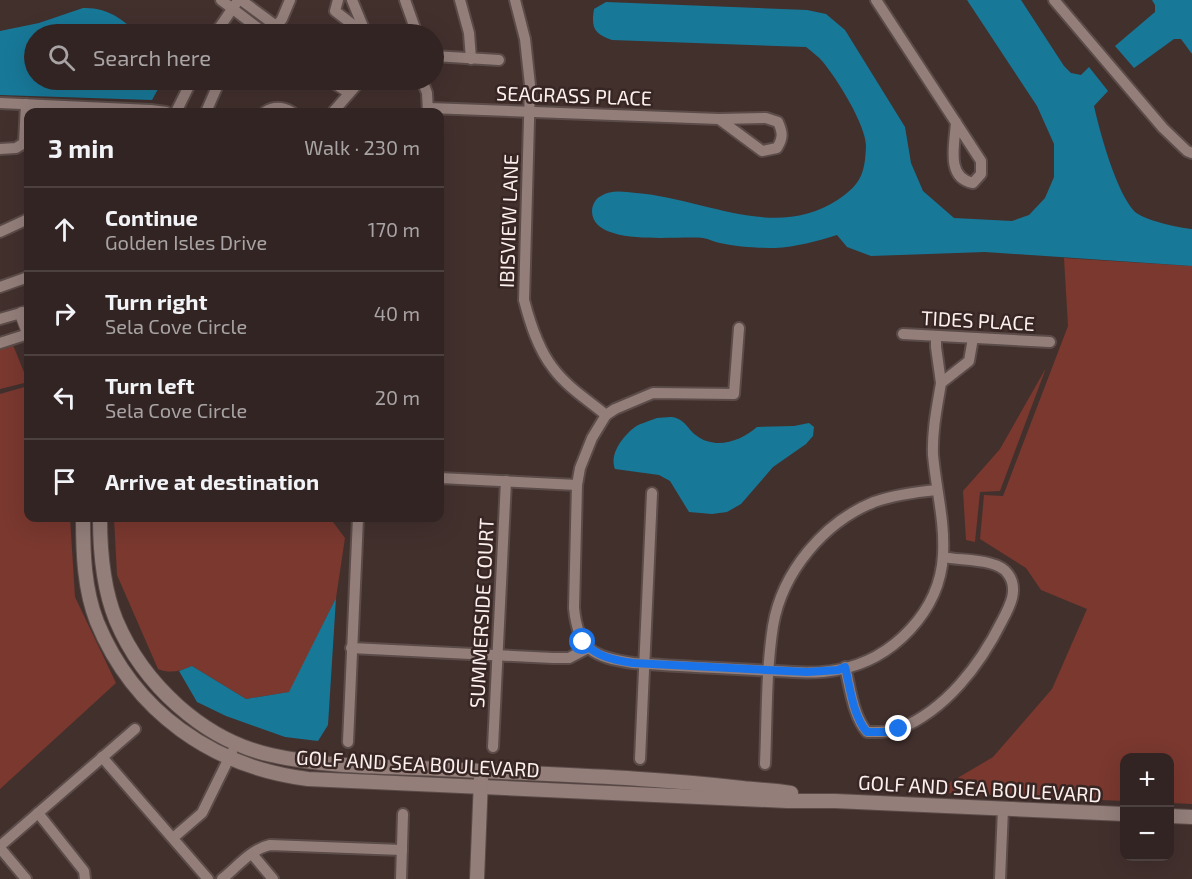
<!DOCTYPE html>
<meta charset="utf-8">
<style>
body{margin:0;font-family:"Exo 2",sans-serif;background:#3d302f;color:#f1f3f6}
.controls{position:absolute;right:18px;bottom:18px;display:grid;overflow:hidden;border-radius:12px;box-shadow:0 6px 24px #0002}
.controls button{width:54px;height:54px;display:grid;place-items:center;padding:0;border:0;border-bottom:2px solid #4d4140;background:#322422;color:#f1f3f6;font:30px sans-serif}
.stop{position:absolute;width:18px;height:18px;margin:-14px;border:4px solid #1a73e8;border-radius:50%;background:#fff}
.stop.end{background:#1a73e8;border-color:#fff;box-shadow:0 2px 6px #0008}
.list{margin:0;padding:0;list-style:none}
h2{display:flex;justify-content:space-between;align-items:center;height:78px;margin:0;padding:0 24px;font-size:26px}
h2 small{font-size:20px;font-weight:400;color:#a8a4a5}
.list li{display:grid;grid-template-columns:39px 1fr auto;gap:18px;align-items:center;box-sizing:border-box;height:84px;padding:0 24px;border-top:2px solid #4d4140}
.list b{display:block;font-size:22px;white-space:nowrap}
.list p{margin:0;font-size:20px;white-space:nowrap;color:#a8a4a5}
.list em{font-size:20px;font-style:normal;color:#a8a4a5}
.icon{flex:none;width:33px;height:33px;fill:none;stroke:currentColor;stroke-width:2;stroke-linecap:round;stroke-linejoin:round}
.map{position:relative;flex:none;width:1192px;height:879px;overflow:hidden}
.search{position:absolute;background:#322422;box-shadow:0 6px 24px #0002;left:24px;top:24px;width:420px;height:66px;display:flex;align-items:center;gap:15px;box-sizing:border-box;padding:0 21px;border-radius:33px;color:#a8a4a5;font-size:22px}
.panel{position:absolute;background:#322422;box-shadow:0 6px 24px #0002;left:24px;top:108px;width:420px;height:414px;border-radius:12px}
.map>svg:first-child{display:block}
</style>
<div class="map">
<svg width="1192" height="879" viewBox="0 0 1192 879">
<rect width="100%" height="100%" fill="#42302d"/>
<!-- green -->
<g fill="#7a382f">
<path d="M1064 258 1192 266V804L1170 803V758H1124V801L945 793 944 786 993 757 1052 689 1087 609 1041 590 1026 568 980 539 984 495 1003 496 1068 326Z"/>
<path d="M13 345 28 382 0 389V349Z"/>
<path d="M1046 368 1000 491 980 492 975 542 966 540 963 491 1000 449Z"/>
<path d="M28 386V518H70L75 597 116 683 0 789V394Z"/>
<path d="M114 518H330L345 538 336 598 290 692 246 699 192 666C180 671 171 674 158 669L117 575Z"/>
</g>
<!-- water -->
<g fill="#187898">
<path d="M967 0H1021L1064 66 1071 73 1081 75 1089 67 1108 91 1094 106C1100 133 1116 191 1134 211 1143 220 1179 228 1192 229V266L985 252 871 256 847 247 837 235C818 241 795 247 775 248 758 248 737 247 720 243 714 242 709 239 703 238 680 235 592 248 592 211 592 205 596 198 601 196 612 189 624 192 636 193 704 198 775 242 839 199 861 184 865 173 866 146 866 125 837 79 823 62 818 56 812 52 806 47L612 40C594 34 591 28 594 9L606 2 807 10 826 14 845 30 905 127 911 163 923 191 954 218 1012 221 1029 215 1045 198 1054 177V144L1037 106Z"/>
<path d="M1152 0H1192V54L1181 39H1174L1134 68 1115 46 1155 12V5Z"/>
<path d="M83 8C107 7 122 19 139 34H34V80H163L152 100 0 95V31L39 23Z"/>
<path d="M657 418C663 418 671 416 676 418 686 421 689 431 697 436 716 450 741 441 757 427L794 426 809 423 814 427 813 436 806 444 773 467 741 504 727 512 712 514 689 512 670 481 659 475 615 469C609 454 623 436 635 427 641 423 650 421 657 418Z"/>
<path d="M336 598 328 725 318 741 285 737 226 716 197 702 179 671 192 666 246 699 289 692Z"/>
</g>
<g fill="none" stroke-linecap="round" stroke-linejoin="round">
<!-- minor casing -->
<g stroke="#5b4c49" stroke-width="14">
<g id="minor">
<path d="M221 0 266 34"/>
<path d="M241 0 287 34"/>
<path d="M338 0 335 11 365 34"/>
<path d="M352 0 366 34"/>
<path d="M405 0 417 34"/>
<path d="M460 0 469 33 471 59"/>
<path d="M515 0 525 39 530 85 524 300C530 323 538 349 553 368 567 387 588 400 606 415"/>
<path d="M876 0 981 161V174L973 183C945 178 955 143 956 122"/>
<path d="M1054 0 1163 128 1187 151 1192 153"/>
<path d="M272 32 282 19 290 0"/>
<path d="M215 34 237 2"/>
<path d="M434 56 499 60"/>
<path d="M329 80 349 93"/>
<path d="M422 80 427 93 428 112"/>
<path d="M0 103 151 110 166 112"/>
<path d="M26 104 24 143 28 146"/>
<path d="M429 108 719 119 766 118 778 122C783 133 783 138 777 148L762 151 719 119"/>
<path d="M176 112 192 80"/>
<path d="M206 112 220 80"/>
<path d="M265 112C274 106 283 107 292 112"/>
<path d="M333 112 361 80"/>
<path d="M0 149 16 148 24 143"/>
<path d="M0 232 28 219"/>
<path d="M0 287 28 277"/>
<path d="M0 319 28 311"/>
<path d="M739 328 734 394 653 393 615 409 606 415 592 438 580 468 577 485 574 608C578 650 593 657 633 663 674 666 715 668 756 670 782 671 811 675 837 670 893 660 940 611 943 555 945 521 936 489 933 455 932 431 937 407 941 383L969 361 973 338"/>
<path d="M903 334 1050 342"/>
<path d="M936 336V347L941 383"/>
<path d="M0 343 28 334"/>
<path d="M440 478 577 485"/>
<path d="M351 648 553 658H569L588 648"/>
<path d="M845 667C850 687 853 716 867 732 878 732 888 733 899 729 946 710 980 665 1002 621 1010 606 1019 589 1008 574 998 558 960 561 943 557"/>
<path d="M348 742 358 518"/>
<path d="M493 747 506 481"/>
<path d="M102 757 208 879"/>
<path d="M640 759 652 493"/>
<path d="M765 764C767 718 766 671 773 626 782 572 824 522 874 502 894 495 916 492 937 490"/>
<path d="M38 813 84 871 85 879"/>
<path d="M173 838 202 813 232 752"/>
<path d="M0 846 135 729"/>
<path d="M0 848 26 879"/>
<path d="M252 854 273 879"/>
<path d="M222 879C237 867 251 849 270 845L402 850"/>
<path d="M401 879 403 814"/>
<path d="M1000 879 1003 809"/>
</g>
</g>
<!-- tertiary casing -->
<g stroke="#5b4c49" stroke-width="16">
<g id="tertiary">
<path d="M22 314 28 330"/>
<path d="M83 518C83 552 84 589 97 622 134 712 213 767 308 779L787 801H835L1124 814"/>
<path d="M100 518C100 551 103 588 116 620 143 684 203 740 271 755 333 769 399 766 461 770 555 775 648 777 742 788 758 790 775 790 791 793"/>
<path d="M1170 816 1192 817"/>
<path d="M477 879 481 779"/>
</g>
</g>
<!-- minor -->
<use href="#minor" stroke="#937e7a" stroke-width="10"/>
<!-- tertiary -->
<use href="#tertiary" stroke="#937e7a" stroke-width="14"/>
</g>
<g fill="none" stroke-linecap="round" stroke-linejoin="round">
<!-- route -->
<path stroke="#1a73e8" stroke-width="8" d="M583 642C597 657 614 660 633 663L807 672 838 670 845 667C850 687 853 716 867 732H885L899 729"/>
</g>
<g text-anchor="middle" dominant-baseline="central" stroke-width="5" stroke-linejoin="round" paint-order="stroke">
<!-- street labels -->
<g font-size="20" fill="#fcf0ee" stroke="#372623">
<text transform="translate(574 95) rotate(2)">SEAGRASS PLACE</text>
<text transform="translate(508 221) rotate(-88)">IBISVIEW LANE</text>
<text transform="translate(978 320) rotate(3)">TIDES PLACE</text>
<text transform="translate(481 613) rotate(-87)">SUMMERSIDE COURT</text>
<text transform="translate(418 763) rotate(3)">GOLF AND SEA BOULEVARD</text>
<text transform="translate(980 788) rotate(3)">GOLF AND SEA BOULEVARD</text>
</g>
</g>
</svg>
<div class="controls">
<button>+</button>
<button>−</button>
</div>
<div class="stop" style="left:583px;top:642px"></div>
<div class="stop end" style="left:899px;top:729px"></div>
<div class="search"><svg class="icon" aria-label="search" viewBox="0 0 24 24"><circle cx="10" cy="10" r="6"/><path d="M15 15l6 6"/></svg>Search here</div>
<section class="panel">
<h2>3 min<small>Walk · 230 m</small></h2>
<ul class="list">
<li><svg class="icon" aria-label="ahead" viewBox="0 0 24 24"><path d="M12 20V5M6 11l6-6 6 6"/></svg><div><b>Continue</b><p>Golden Isles Drive</p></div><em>170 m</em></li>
<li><svg class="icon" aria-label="right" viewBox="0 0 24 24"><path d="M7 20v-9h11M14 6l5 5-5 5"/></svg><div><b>Turn right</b><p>Sela Cove Circle</p></div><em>40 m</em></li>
<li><svg class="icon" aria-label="left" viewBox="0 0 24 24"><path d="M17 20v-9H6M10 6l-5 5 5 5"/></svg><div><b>Turn left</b><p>Sela Cove Circle</p></div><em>20 m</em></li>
<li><svg class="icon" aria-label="arrive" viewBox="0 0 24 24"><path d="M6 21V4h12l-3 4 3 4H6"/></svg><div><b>Arrive at destination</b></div></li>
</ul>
</section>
</div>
